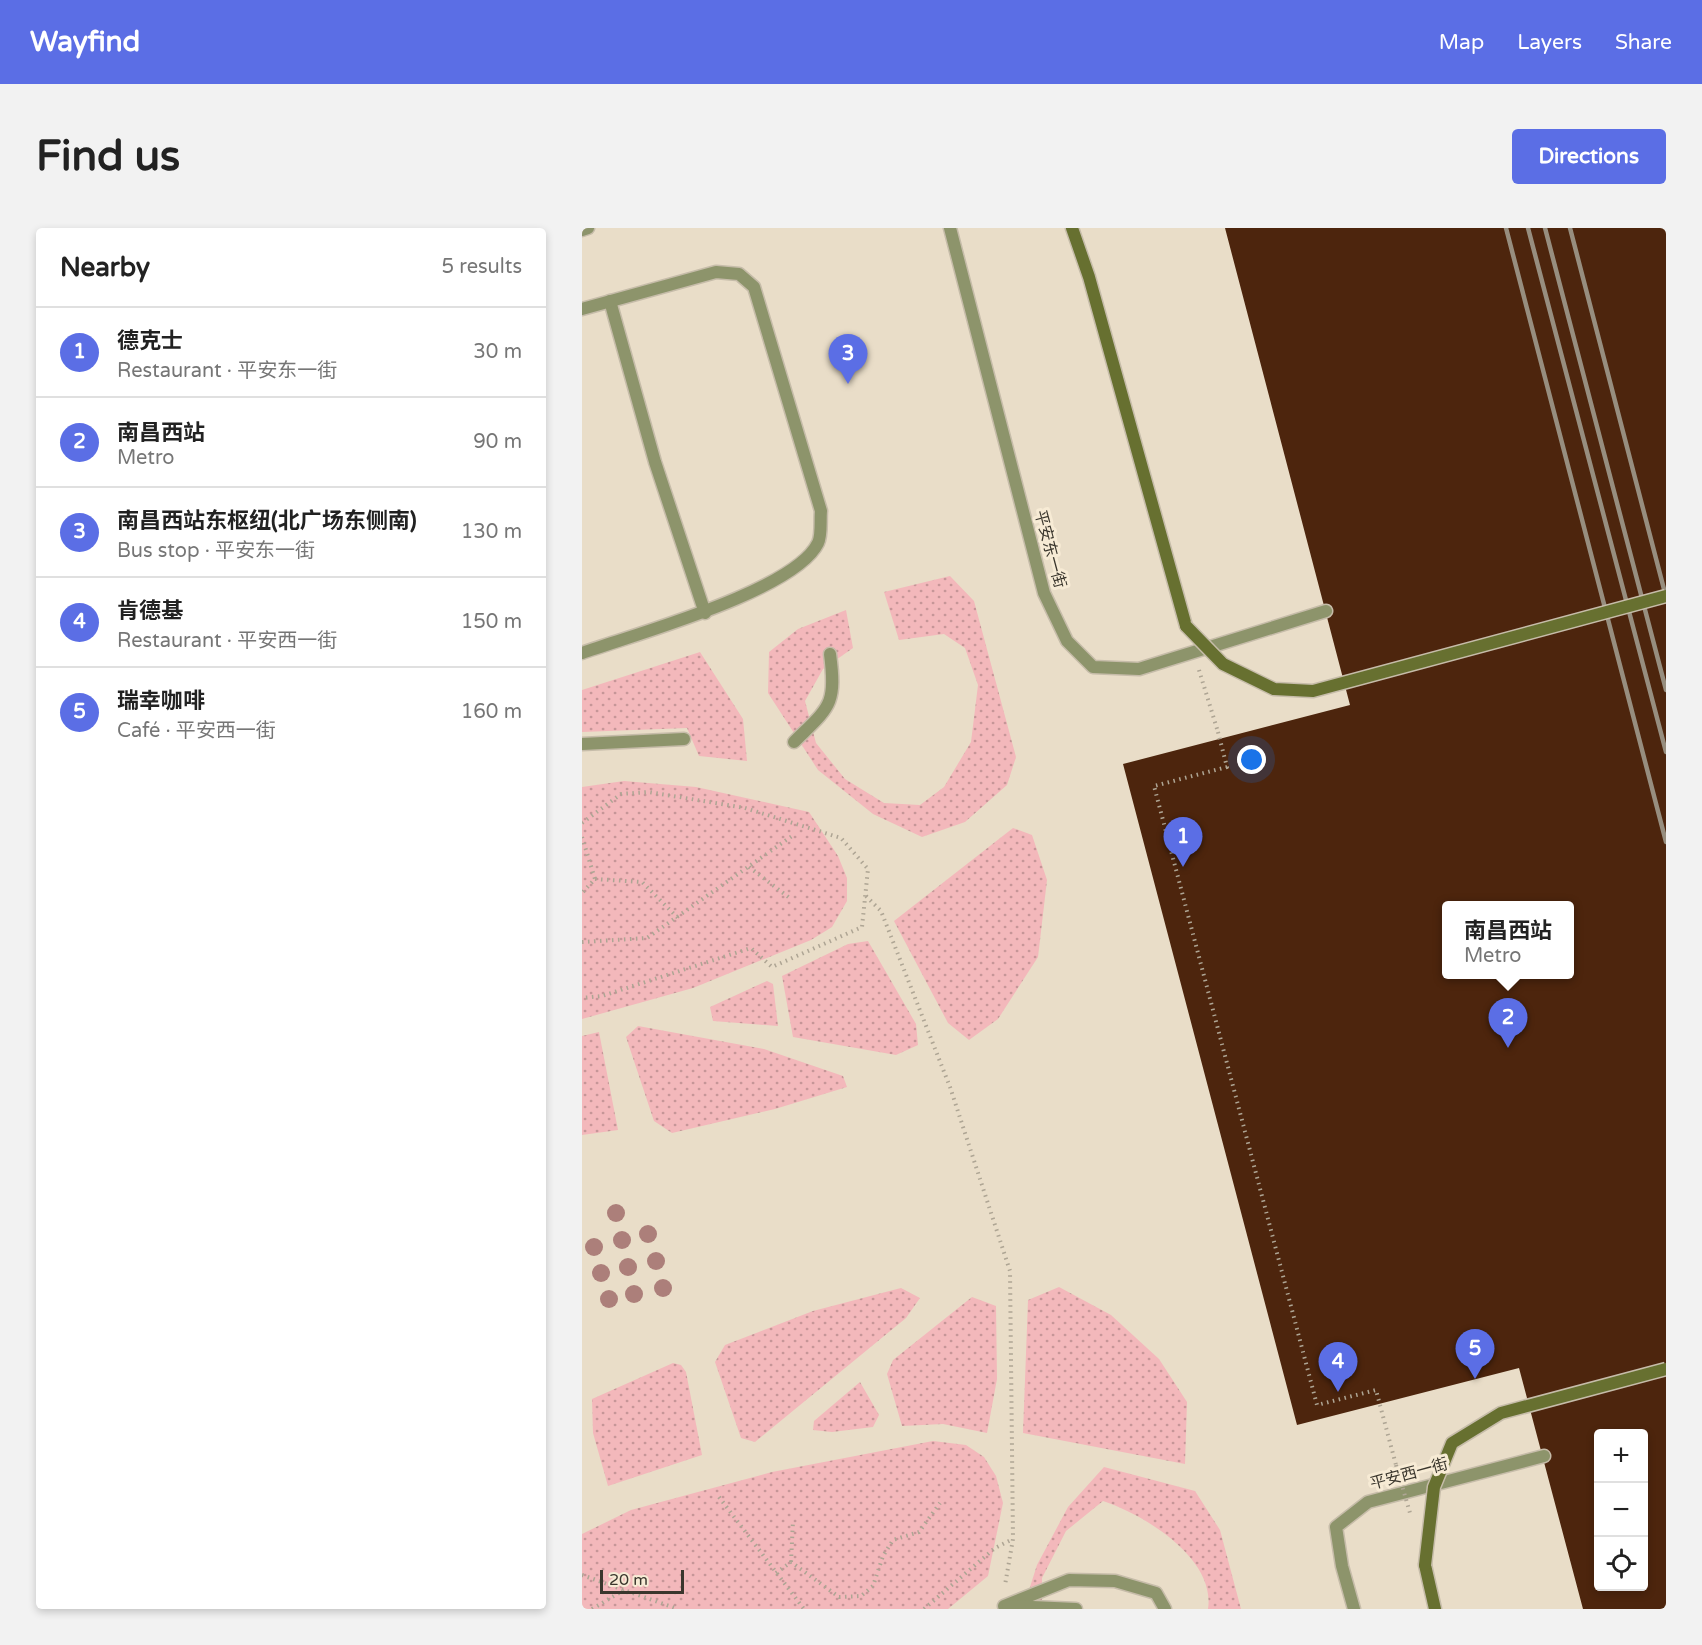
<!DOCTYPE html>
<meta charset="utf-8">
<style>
body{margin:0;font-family:"Varela Round","Noto Sans SC",sans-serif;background:#f2f2f2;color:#222}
.controls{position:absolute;right:18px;bottom:18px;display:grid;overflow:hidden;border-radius:6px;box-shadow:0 3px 9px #0003}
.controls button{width:54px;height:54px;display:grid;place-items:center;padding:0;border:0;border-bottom:2px solid #e0e0e0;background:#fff;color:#222;font:30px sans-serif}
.scale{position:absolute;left:18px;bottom:15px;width:84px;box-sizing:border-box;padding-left:6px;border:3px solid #3a362d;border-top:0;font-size:16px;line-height:21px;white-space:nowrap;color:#3a362d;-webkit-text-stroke:4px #f7ebd5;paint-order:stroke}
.you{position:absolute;left:670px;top:532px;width:21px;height:21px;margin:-15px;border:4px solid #fff;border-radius:50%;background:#1a73e8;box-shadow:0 0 0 9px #1a73e833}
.badge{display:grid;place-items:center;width:39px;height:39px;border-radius:50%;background:#5b6ee5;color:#fff;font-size:20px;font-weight:700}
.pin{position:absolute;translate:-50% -50px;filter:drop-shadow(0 2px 3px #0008)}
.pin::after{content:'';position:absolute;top:32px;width:21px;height:18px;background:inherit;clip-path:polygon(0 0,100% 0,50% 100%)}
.popup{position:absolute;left:860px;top:673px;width:132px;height:78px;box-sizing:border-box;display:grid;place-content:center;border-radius:6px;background:#fff;filter:drop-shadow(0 2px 4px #0005);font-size:20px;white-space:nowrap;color:#767676}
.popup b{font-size:22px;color:#222}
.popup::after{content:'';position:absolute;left:50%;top:100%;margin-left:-12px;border:12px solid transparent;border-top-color:#fff}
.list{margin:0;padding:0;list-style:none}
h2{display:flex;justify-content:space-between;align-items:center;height:78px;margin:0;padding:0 24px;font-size:26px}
h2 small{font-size:20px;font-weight:400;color:#767676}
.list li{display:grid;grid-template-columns:39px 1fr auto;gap:18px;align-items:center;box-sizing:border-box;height:90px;padding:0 24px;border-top:2px solid #e0e0e0}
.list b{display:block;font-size:22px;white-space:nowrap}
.list p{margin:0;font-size:20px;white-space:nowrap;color:#767676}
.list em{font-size:20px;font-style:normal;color:#767676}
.icon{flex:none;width:33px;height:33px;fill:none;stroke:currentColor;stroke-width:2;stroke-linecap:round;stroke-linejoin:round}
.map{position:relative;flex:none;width:1084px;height:1381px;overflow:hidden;border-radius:6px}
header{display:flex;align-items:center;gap:36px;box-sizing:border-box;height:84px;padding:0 30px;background:#5b6ee5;color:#fff}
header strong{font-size:28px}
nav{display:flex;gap:33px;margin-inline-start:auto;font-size:21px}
.intro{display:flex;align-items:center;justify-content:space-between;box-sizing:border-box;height:144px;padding:0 36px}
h1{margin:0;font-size:42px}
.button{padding:15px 27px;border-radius:6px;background:#5b6ee5;color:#fff;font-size:21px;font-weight:700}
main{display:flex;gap:36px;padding:0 36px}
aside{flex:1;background:#fff;border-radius:6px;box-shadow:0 3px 9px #0003}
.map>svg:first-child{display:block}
</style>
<header>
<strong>Wayfind</strong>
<nav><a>Map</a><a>Layers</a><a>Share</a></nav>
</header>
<div class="intro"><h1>Find us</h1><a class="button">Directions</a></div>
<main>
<aside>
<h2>Nearby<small>5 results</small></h2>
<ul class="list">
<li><span class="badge">1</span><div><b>德克士</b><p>Restaurant · 平安东一街</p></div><em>30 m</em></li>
<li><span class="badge">2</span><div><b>南昌西站</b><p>Metro</p></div><em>90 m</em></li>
<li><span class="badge">3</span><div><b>南昌西站东枢纽(北广场东侧南)</b><p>Bus stop · 平安东一街</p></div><em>130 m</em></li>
<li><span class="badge">4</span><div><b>肯德基</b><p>Restaurant · 平安西一街</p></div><em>150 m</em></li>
<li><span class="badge">5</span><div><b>瑞幸咖啡</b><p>Café · 平安西一街</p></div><em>160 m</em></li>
</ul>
</aside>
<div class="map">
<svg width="1084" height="1381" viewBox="0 0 1084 1381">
<defs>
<pattern id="grass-dots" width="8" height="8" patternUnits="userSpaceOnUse" patternTransform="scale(1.5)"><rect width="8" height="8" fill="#f3b8bb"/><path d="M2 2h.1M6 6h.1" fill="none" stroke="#c69698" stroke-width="1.8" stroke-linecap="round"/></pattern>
</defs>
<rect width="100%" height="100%" fill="#e9ddc8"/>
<!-- grass -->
<g fill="url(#grass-dots)">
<path d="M368 348 392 373 434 529 425 557 383 594 340 609 291 586 236 542 186 465 187 424 216 401 264 382 271 420 241 441 223 473 234 515 263 551 302 575 338 577 362 559 389 514 396 457 383 420 362 406 317 412 302 364Z"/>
<path d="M118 424 161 491 165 533 117 528 105 500 0 504V462Z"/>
<path d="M42 553 114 559 227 584 256 628 265 650V673L250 699 229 712 111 760 0 791V559Z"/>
<path d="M431 600 450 607 465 652 456 729 416 791 387 812 366 795 312 693Z"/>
<path d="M286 713 334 796 336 817 314 827 211 809 200 748 266 716Z"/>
<path d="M185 753 191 756 196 798 131 793 128 779Z"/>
<path d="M56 798 182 821 261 848 265 859 193 881 90 905 72 893 44 809Z"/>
<path d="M17 804 36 902 0 907V808Z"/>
<path d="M477 1059 529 1087 577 1131 605 1174 603 1236 441 1205 446 1072Z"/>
<path d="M319 1060 338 1070 324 1090 173 1214 159 1210 133 1134 143 1117 231 1083Z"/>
<path d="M390 1069 414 1078 415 1151 405 1205 361 1196 320 1198 305 1146 311 1132Z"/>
<path d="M91 1135 99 1137 104 1144 120 1227 26 1258 11 1205 10 1171Z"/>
<path d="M278 1154 297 1187 291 1199 250 1204 231 1202 232 1193Z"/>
<path d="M351 1213 384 1217 402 1229 414 1248 421 1275 406 1348 366 1381H0V1306L49 1282 190 1244Z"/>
<path d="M522 1239 613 1263 638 1302 659 1381H626C634 1330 561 1286 521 1273L484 1303 460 1350V1381H441L455 1337 486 1279Z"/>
</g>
<!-- building -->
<path fill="#4d250d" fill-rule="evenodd" d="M643 0H1084V1381H1001L937 1140 715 1197 541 536 768 477ZM864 678H988V746H864ZM1017 1206H1062V1358H1017Z"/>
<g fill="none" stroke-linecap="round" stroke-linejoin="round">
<!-- lane casing -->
<g stroke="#c6bca9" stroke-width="15">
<g id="lane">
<path d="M0 2 6 0"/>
<path d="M28 73 73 234 123 385"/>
<path d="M0 81 134 44 157 46 172 59 239 283C238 292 240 307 236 315 213 363 50 407 0 425"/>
<path d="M212 514C247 479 255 478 248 426"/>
<path d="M0 516 102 511"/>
<path d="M422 1378 487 1352 533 1353 574 1365 583 1381"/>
<path d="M426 1378 494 1381"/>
</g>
</g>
<!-- street casing -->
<g stroke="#c6bca9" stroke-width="15">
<g id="street">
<path d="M368 0 462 365 485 413 511 439 557 441 744 383"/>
<path d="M772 1381 760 1338 754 1299 786 1274 962 1228"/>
</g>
</g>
<!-- secondary casing -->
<g stroke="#c6bca9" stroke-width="15">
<g id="secondary">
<path d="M490 0 507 49 604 398"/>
<path d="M843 1337 853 1381"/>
</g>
</g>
<!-- path -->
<g stroke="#aea594" stroke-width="4" stroke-dasharray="1.5 4.5" stroke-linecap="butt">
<path d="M636 504 645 539 572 558 735 1177 794 1162 814 1237"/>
<path d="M0 595 39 566 67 564 163 580 259 610 286 641 280 699 190 739 169 720 20 768 0 770"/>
<path d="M0 609 13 651 0 665"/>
<path d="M167 639 209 671"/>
<path d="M13 651 60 654 96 690"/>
<path d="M284 668 299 683 368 859 428 1043 431 1311"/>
<path d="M0 714 65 710 210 608"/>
<path d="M137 1269 222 1381"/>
<path d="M209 1334 211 1293"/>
<path d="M194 1345 209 1334 257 1369 279 1368 291 1358 301 1328 311 1312 337 1304 358 1275"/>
<path d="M0 1347 96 1381"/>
<path d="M10 1381 42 1362"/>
<path d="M342 1381 413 1320 431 1311 423 1357"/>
</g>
<!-- lane -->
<use href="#lane" stroke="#8d946b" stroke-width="12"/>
<!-- street -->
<use href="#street" stroke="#8d946b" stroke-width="12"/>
<!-- secondary -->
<use href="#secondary" stroke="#677030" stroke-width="12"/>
<!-- rail -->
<g stroke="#978e7f" stroke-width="4.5">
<path d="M924 0 1084 614"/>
<path d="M946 0 1084 524"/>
<path d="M963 0 1084 462"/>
<path d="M988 0 1084 369"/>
</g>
<!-- secondary-bridge casing -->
<g stroke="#c6bca9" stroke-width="15" stroke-linecap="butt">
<g id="secondary-bridge">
<path d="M604 398 641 436 692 461 731 463 1084 368"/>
<path d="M843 1337 852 1259 870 1215 919 1185 1084 1141"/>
</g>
</g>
<!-- path-bridge -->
<g stroke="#aea594" stroke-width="4" stroke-dasharray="1.5 4.5" stroke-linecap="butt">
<path d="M617 442 636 504"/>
<path d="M814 1237 828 1285"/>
</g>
<!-- secondary-bridge -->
<use href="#secondary-bridge" stroke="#677030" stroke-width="12"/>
</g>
<!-- trees -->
<g fill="#ac7f7a">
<circle cx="34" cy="985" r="9"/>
<circle cx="66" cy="1006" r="9"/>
<circle cx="40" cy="1012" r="9"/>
<circle cx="12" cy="1019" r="9"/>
<circle cx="74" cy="1033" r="9"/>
<circle cx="46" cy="1039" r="9"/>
<circle cx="19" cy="1045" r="9"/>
<circle cx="81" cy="1060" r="9"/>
<circle cx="52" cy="1066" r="9"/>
<circle cx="27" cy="1071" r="9"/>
</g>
<g text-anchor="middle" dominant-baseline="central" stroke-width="6" stroke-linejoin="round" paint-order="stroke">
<!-- street labels -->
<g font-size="16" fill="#3a362d" stroke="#f7ebd5">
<text transform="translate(468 321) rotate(75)">平安东一街</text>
<text transform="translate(827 1246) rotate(-15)">平安西一街</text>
</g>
</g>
</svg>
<div class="controls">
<button>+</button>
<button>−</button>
<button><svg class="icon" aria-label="locate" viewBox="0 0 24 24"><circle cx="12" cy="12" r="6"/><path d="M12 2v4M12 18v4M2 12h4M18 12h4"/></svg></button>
</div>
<div class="scale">20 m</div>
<div class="you"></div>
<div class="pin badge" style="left:601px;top:639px">1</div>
<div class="pin badge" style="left:926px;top:820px">2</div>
<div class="popup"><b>南昌西站</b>Metro</div>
<div class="pin badge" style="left:266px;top:156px">3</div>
<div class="pin badge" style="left:756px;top:1164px">4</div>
<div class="pin badge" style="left:893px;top:1151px">5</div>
</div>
</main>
